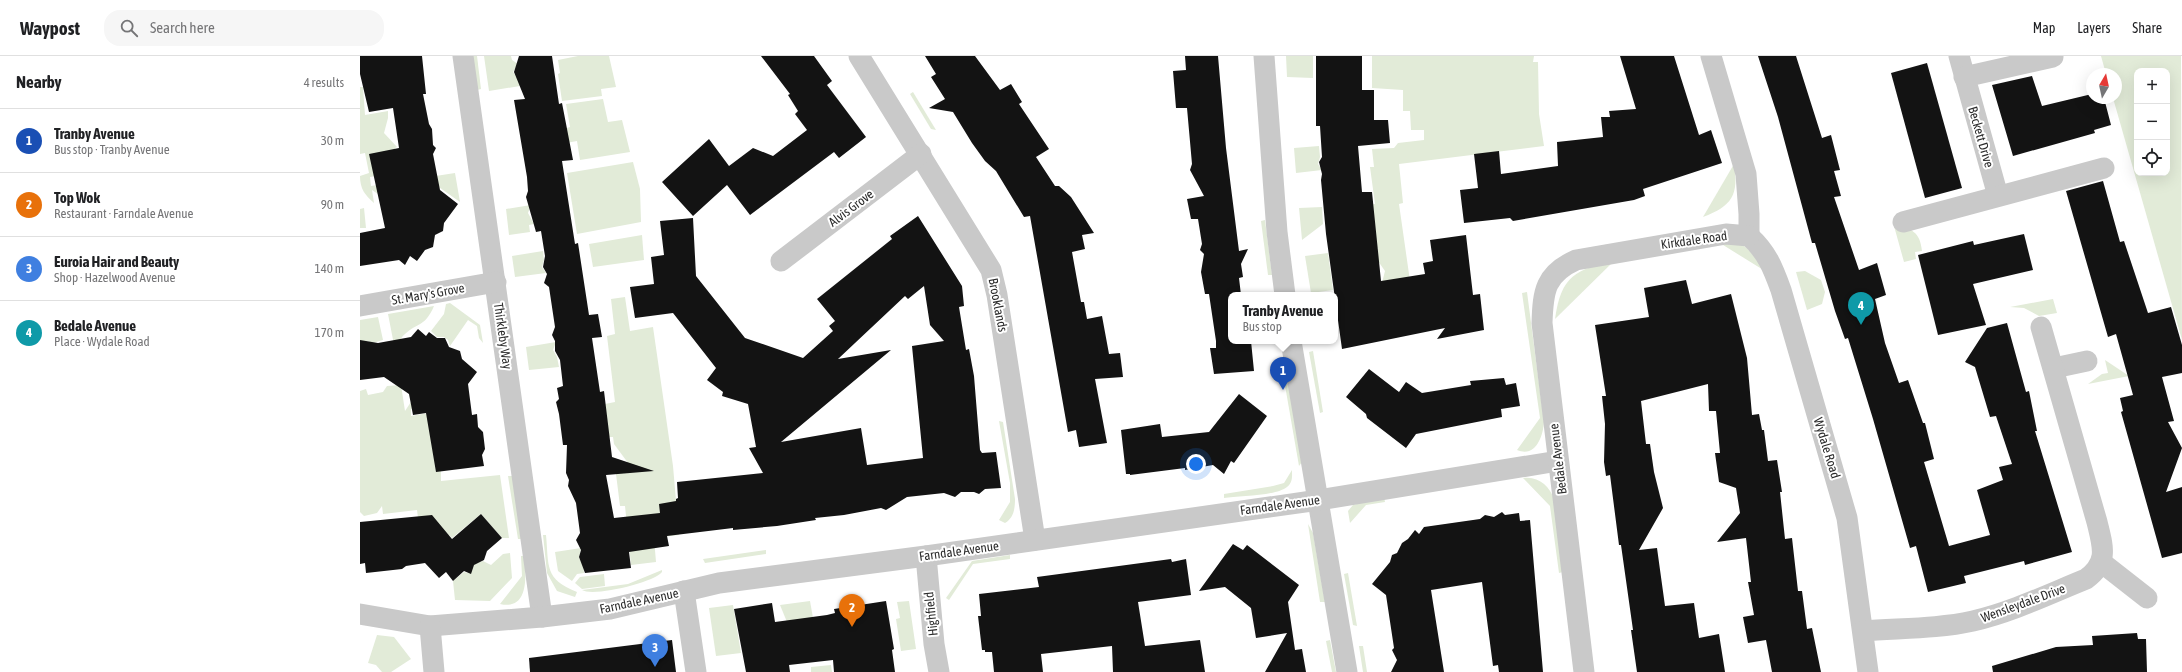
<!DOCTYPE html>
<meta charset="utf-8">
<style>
body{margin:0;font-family:"Asap Condensed",sans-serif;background:#f6f6f6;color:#202124}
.controls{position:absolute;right:12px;top:12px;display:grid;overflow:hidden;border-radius:8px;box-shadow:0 4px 16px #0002}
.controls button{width:36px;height:36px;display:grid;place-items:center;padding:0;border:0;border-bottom:1px solid #e0e0e0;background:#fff;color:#202124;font:20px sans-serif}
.compass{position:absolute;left:1726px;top:12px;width:36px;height:36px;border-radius:50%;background:#fff;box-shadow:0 4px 16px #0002;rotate:9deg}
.you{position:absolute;left:836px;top:408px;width:14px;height:14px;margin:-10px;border:3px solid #fff;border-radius:50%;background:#1a73e8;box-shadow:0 0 0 6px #1a73e833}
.badge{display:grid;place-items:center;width:26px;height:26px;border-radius:50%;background:#ea580c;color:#fff;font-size:13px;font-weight:700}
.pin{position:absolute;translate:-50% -33px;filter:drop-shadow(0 1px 2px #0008)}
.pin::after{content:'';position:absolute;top:21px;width:14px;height:12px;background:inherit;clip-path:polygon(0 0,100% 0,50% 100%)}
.popup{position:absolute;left:868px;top:236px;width:110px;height:52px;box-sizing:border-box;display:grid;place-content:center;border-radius:8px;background:#fff;filter:drop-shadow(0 1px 3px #0005);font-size:13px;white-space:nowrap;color:#757577}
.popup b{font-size:15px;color:#202124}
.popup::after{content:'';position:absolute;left:50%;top:100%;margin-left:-8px;border:8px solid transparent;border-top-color:#fff}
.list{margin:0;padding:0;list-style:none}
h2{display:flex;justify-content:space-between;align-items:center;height:52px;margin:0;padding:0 16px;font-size:17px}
h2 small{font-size:13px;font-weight:400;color:#757577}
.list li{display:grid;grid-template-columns:26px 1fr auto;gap:12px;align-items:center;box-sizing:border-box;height:64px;padding:0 16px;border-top:1px solid #e0e0e0}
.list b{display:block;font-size:15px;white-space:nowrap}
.list p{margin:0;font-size:13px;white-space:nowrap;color:#757577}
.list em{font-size:13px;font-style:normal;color:#757577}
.icon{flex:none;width:22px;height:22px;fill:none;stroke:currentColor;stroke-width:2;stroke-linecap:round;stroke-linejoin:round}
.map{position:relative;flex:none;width:1822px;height:616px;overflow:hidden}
header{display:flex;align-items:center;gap:24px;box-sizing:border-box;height:56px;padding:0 20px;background:#fff;border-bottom:1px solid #e0e0e0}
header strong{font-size:19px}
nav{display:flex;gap:22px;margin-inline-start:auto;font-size:14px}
.search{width:280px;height:36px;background:#f6f6f6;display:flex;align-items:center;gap:10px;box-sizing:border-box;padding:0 14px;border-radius:16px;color:#757577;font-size:15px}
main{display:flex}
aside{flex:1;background:#fff}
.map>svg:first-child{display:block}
</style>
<header>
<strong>Waypost</strong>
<div class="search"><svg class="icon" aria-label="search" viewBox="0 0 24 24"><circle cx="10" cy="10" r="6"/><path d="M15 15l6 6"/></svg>Search here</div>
<nav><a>Map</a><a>Layers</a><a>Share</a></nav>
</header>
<main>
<aside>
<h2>Nearby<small>4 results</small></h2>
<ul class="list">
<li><span class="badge" style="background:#1a4fb4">1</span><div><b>Tranby Avenue</b><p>Bus stop · Tranby Avenue</p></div><em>30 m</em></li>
<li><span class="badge" style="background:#e8710a">2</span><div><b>Top Wok</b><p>Restaurant · Farndale Avenue</p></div><em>90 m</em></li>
<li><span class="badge" style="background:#3f7fe0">3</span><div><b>Euroia Hair and Beauty</b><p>Shop · Hazelwood Avenue</p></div><em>140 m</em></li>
<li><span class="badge" style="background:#0f9aa8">4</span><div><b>Bedale Avenue</b><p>Place · Wydale Road</p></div><em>170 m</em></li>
</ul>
</aside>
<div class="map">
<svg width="1822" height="616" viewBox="0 0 1822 616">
<rect width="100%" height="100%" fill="#fff"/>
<!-- green -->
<g fill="#e2ebd8" fill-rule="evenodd">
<path d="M112 0H117L121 33 117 34Z"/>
<path d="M124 0H151L152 4 158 8 153 16 158 22 160 30 129 35Z"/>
<path d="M218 0H249L256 31 241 33 242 40 202 45 198 18 200 17 198 4Z"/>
<path d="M926 0H953V22L927 21Z"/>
<path d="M1012 0H1174L1173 6H1178L1179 58 1184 90 1039 108 1043 147 1039 148 1051 232 1020 235 1025 215 1018 205 1016 193 1019 192H1016L1002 149 1015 148 1010 111H1014L1012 93 1034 92 1038 87 1064 84V74H1051L1050 55H1043V34L1012 32Z"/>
<path d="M1741 0H1821L1822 284 1753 42H1756V18H1746ZM1777 15H1807V117H1777Z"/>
<path d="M0 31H3L5 59 28 55V62L24 77 37 91 35 92 39 116 10 121 11 130 95 117 100 146 66 122 37 151 12 134 14 147C5 139 0 133 0 120L9 117 5 97 0 98Z"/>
<path d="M553 36 576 74 571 73 550 38Z"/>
<path d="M243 43 248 66 262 64 270 96 220 104 217 85 206 87 204 73 210 71 206 48Z"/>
<path d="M959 90 960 101 958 108 962 114 936 117 934 92Z"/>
<path d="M273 106 280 133 281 166 217 178 207 117Z"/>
<path d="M1374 108C1379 139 1372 150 1343 161Z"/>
<path d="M171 149 168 157 174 168 169 169 170 176 149 179 146 153Z"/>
<path d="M962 151 963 168 942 184 939 152Z"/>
<path d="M4 152 6 172H0V153Z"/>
<path d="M905 164 912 219H908L901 165Z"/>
<path d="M1534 170C1552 172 1560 176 1562 195L1555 196 1556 203 1544 206Z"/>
<path d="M282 179 284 204 233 211 229 188Z"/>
<path d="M1355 184C1385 183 1389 193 1405 215Z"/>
<path d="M183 195 184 204 182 211 186 217 155 221 152 200Z"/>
<path d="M968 197 973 234 951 237 945 200Z"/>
<path d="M1255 204 1195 263C1201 219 1216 214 1255 204Z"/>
<path d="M1445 215 1461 224 1465 236 1462 248 1447 254 1436 216Z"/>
<path d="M1167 236 1184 366C1183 380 1176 402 1157 394L1180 362 1162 237Z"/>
<path d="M265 241 270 275 293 271 313 410 319 479 294 482 296 506 271 509 265 450H260L256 418 274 415 254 388 253 381H249L245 348 255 346 247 280 255 278 251 243Z"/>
<path d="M1693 243 1697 257 1679 260 1664 252 1650 251Z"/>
<path d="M90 247 120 269 123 287 119 282 117 270 108 264 90 290 88 284 84 281H77L71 275 84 258 86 248Z"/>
<path d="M74 250C65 271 58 266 45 278 40 282 39 288 35 294L28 258Z"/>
<path d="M18 261 23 284 13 287 7 285 0 289V264Z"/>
<path d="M196 286 193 294 197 301 199 311 169 314 166 291Z"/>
<path d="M953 295 963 356 960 357 949 296Z"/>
<path d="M1745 304 1769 320 1728 328 1742 318 1748 317Z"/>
<path d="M923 318H927L942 406 939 410Z"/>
<path d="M68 320 56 350 51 353V360L80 355 81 425 140 419 149 482H142L121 458 92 482 89 479 63 501 57 454 23 458 22 450 17 457 4 460 0 456V335L6 333 8 339 23 336 27 330 41 329 45 355Z"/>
<path d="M639 365 643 366 655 443C655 452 654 462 645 467L639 464 650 446V427Z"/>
<path d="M932 414C932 421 933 426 927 431 916 440 878 440 864 442V438L913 430 924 427Z"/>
<path d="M148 420H153L161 483H158Z"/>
<path d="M1163 422C1179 420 1189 430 1195 444L1203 516 1199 517 1190 450Z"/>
<path d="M1024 441 1025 446 1006 449 990 467 988 455 993 449Z"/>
<path d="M948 468 953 477 965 546H960Z"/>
<path d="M183 479H186C189 510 184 523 217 536L215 541 197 535 187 517Z"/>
<path d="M221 492 219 502 223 506 224 517 217 518 212 525 198 515 195 496Z"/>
<path d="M406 494V498L345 507 343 503Z"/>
<path d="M150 497 152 522 130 545 95 544 93 525 104 516 108 517 112 514 113 508 123 505 131 509 143 498Z"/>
<path d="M650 499V503L613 508 589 544 586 542 612 505Z"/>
<path d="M161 500H164C166 517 170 555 140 548L162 520Z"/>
<path d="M302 514V516C293 527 233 541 222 534L268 528Z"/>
<path d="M988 517 997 570 993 569 984 518Z"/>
<path d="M244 518 245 530 222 533 215 527 220 521Z"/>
<path d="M450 545 453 562 427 566 420 549Z"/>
<path d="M549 545 556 593 541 595 536 563 540 562 537 546Z"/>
<path d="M373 549 381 597 356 600 349 552Z"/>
<path d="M17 579 34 581 51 603 31 616H22L16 609 8 607Z"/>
<path d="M970 584 976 616H972L966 585Z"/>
<path d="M999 590H1003L1007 616H1003Z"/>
<path d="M471 609 472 616H451V611Z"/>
</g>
<!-- building -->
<g fill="#131313" fill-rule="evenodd">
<path d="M0 0H62L66 38H63L69 68 72 73 73 89 76 92 73 98 80 134 98 148 84 167 83 175 75 179 73 191 65 194 57 205 50 200 45 209 39 204 0 210V177L25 172 9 98 39 92 33 52 9 56 0 18Z"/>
<path d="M159 0H192L199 48 202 47 213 104 202 105 215 188 218 187 229 259 238 258 242 281 232 282 240 336 244 335 252 401 294 415 246 419 254 462 300 457 299 448 316 445V443L318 442 317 426 403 417 389 392 396 391 388 348 362 340 363 336 347 324 356 312 313 257 275 262 270 231 294 228 291 201 304 199 300 165 333 162 336 220 385 282 443 302 473 275 469 270 475 265 457 243 532 183 530 180 558 160 602 230 604 250 599 251 606 294 609 293 614 320 620 394 622 397 636 396 641 432 625 433 619 438 614 436H601L595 441 584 437 547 441 526 454 521 452 484 459 455 462 456 464 417 470 373 474V472L307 480 309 490 269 496 271 512 225 517 219 501 221 494 216 484 220 477 216 447 208 430 209 424 206 417 207 389H203L199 358 196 346 199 343 197 332 203 330 200 304 195 295V285L192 279 195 271 189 231 184 227 187 218 183 211 185 200 181 175 176 176 166 141 168 135 167 121 154 44 165 43 154 16ZM564 230 570 269 584 285 552 290 563 402 507 409 501 372 421 386 531 294 478 303 545 240 548 243Z"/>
<path d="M401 0H454L472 25 467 29 506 81 479 102 474 96 390 159 367 129 333 160 302 126 349 83 369 110 393 92 413 100 447 74 435 58 438 55 428 39 430 38Z"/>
<path d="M565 0H615L640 34 651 28 662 46 659 48 689 93 676 101 695 130H699L711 141 734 177 722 179 725 193 712 196 721 246H724L727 263 742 260 749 298 760 297 763 321 735 323 747 387 719 391 716 374 708 376 670 160 664 161 636 115 625 105 612 87 593 56 569 52 585 43 571 21 576 18Z"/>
<path d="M825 0H858L866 92 879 195 888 193 881 208 883 221 879 222 881 239H871V285H891L894 315 854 318 850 292H856V285L849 238H845L841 216 844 198 840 194 842 188 838 163H831L827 143 844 140 830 114 832 108 827 52H816L813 15 826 14Z"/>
<path d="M956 0H1002V34H1014V64H1028L1030 87 998 90 1002 136H1012L1021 225 1065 218 1063 207 1073 205 1070 184 1106 179 1113 239 1120 238 1124 274 1077 283 1085 272 982 293 966 178 961 124 962 118 959 106 962 101 960 70H956Z"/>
<path d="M1260 0H1314L1339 79 1351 74 1362 107 1283 133 1285 140 1274 144 1153 165 1150 162 1104 167 1100 134 1118 132 1114 98 1139 95 1141 118 1198 110 1197 86 1243 81 1241 61H1250L1249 55 1276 53Z"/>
<path d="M1398 0H1436L1462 82 1471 79 1480 114 1474 115 1481 140 1474 141 1499 214 1517 207 1526 239 1515 243 1525 287 1539 327 1548 324 1563 367H1565L1574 403 1564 406 1589 490 1630 479 1617 434 1643 424 1639 411 1652 408 1636 360 1630 361 1615 311 1605 306 1627 272 1647 267 1666 336 1669 335 1677 375H1675L1712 496 1665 509 1664 505 1604 520 1606 527 1568 536 1556 490 1550 492 1513 363 1488 282 1485 283 1475 255 1455 187H1452L1418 61Z"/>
<path d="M1567 7 1602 132 1565 142 1531 17Z"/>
<path d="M1672 20 1682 50 1732 38V42H1744L1751 69 1734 74 1735 77 1653 100 1632 29Z"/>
<path d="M1743 125 1760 186 1764 185 1788 257 1811 251 1822 289V317L1802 321 1814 365 1808 366 1822 392 1806 436 1822 431V497L1802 502 1761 356 1763 355 1760 342 1773 339 1756 278 1748 281 1706 135Z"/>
<path d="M1664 178 1673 214 1613 228 1626 269 1578 279 1558 199 1613 185 1614 189Z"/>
<path d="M1326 224 1332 248 1371 238 1387 302 1392 359 1399 358 1402 374H1404L1408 405 1417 404 1422 436H1420L1425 483 1432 482 1438 535H1442L1447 573 1452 572 1461 616H1412L1406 584 1388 587 1383 561 1394 559 1388 526H1391L1386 482 1357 486 1380 457 1376 432 1359 426 1355 397H1360L1356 355H1349L1348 328 1281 345 1286 388H1290L1294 416 1303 452 1279 494 1297 492 1305 550 1334 547 1339 582 1359 578 1365 616H1277L1271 574H1273L1261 489H1259L1250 419 1246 420 1244 406 1245 368 1242 340H1246L1235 269 1289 261 1284 232Z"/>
<path d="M58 273 66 280 69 276 77 282H85L89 291 100 295 102 303 117 316 108 328 112 359 117 358 118 371 123 376 125 393 122 399 124 410 76 416 66 357 53 359 49 338 24 321 0 324V284L18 287 51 281Z"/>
<path d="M1009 313 1039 336 1046 326 1062 337 1111 329 1110 325 1144 322 1146 329 1156 327 1160 350 1141 353 1142 361 1056 378 1046 392 1007 362 1006 358 986 341Z"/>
<path d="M879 338 907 360 874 407 871 405 864 418 853 409 825 414V412L770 419V418H766L761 374 800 368 802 381 849 376Z"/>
<path d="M1142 456 1145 459 1159 457 1160 465 1170 464 1183 616H1139L1138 609 1133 610 1122 526 1071 534 1084 616H1031L1037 604 1032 594 1034 592 1026 539 1012 528 1030 506 1032 499 1037 497 1042 487 1048 483 1055 474 1059 478 1064 471 1120 463 1125 459 1134 461Z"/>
<path d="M121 458 142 482 127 495 124 504 114 509 111 518 104 515 93 525 86 516 79 522 65 507 46 510 42 513 6 517 5 507 0 508V466L72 459 92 483Z"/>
<path d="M873 488 883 494 887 489 939 529 928 546 935 594 942 593 946 616H905L927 577 896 582 891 552 865 531 839 535Z"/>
<path d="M811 503 812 506 826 503 831 539 778 546 785 590 840 584 845 616H753L752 590 681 598 683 616H634L632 596H625V594H622L618 560H621L619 538 679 531 677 521Z"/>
<path d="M526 545 534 593 532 594 535 616H474L473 604 429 609 430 616H386L374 553 412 547 415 566 467 559 475 557 474 553Z"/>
<path d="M1777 577 1778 583H1786L1787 616H1633L1632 610 1696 591 1733 589 1732 580Z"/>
<path d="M312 584 316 616H170L169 602Z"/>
</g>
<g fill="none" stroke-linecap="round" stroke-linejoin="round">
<!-- street -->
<g stroke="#c9c9c9" stroke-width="21">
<path d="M103 0 182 561"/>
<path d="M499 0 631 214 637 239 675 484"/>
<path d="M904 0 917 176 925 239"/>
<path d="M1351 0 1386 118 1389 158V180"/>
<path d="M1599 0 1638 140"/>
<path d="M1604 21 1693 1"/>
<path d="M1543 166 1744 112"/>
<path d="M1389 180C1407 196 1413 212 1421 234L1487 462 1508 616"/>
<path d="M421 205 561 98"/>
<path d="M0 250 136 226"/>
<path d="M931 285 987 616"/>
<path d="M1694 312 1727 305"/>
<path d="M566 500 574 588 579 616"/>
<path d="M1741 506 1787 542"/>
<path d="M324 535 336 616"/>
<path d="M0 558 70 570 182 561 250 553 359 527 566 500 959 444 1198 405"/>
<path d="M70 570 74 616"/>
<path d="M1503 575C1540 572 1577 573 1613 565 1652 556 1689 538 1726 523 1749 506 1743 491 1737 466L1681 271"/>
<path d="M1224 616 1182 267C1183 235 1185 218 1216 204L1366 178 1389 180"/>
</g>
</g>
<g text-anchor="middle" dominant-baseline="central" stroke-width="4" stroke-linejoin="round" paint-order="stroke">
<!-- street labels -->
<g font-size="13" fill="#2c2c2c" stroke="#fff">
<text transform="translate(1621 81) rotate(74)">Beckett Drive</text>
<text transform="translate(491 152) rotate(-37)">Alvis Grove</text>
<text transform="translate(1334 184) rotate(-8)">Kirkdale Road</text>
<text transform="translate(68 238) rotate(-10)">St. Mary's Grove</text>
<text transform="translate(638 249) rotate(79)">Brooklands</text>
<text transform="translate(143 280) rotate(82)">Thirkleby Way</text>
<text transform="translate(1467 392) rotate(73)">Wydale Road</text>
<text transform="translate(1198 403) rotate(-97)">Bedale Avenue</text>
<text transform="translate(920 449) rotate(-8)">Farndale Avenue</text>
<text transform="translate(599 495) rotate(-8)">Farndale Avenue</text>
<text transform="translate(279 545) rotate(-12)">Farndale Avenue</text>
<text transform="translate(1663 547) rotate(-20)">Wensleydale Drive</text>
<text transform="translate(571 558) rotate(-96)">Highfield</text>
</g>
</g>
</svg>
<div class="controls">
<button>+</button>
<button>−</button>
<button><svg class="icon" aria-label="locate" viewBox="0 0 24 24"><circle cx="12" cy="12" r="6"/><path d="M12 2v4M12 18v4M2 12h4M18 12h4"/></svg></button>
</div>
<svg class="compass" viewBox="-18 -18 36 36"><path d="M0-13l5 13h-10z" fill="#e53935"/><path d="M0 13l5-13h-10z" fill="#757577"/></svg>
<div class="you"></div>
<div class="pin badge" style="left:923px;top:334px;background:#1a4fb4">1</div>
<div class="popup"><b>Tranby Avenue</b>Bus stop</div>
<div class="pin badge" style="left:492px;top:571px;background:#e8710a">2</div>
<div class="pin badge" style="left:295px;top:611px;background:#3f7fe0">3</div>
<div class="pin badge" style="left:1501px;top:269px;background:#0f9aa8">4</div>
</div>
</main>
